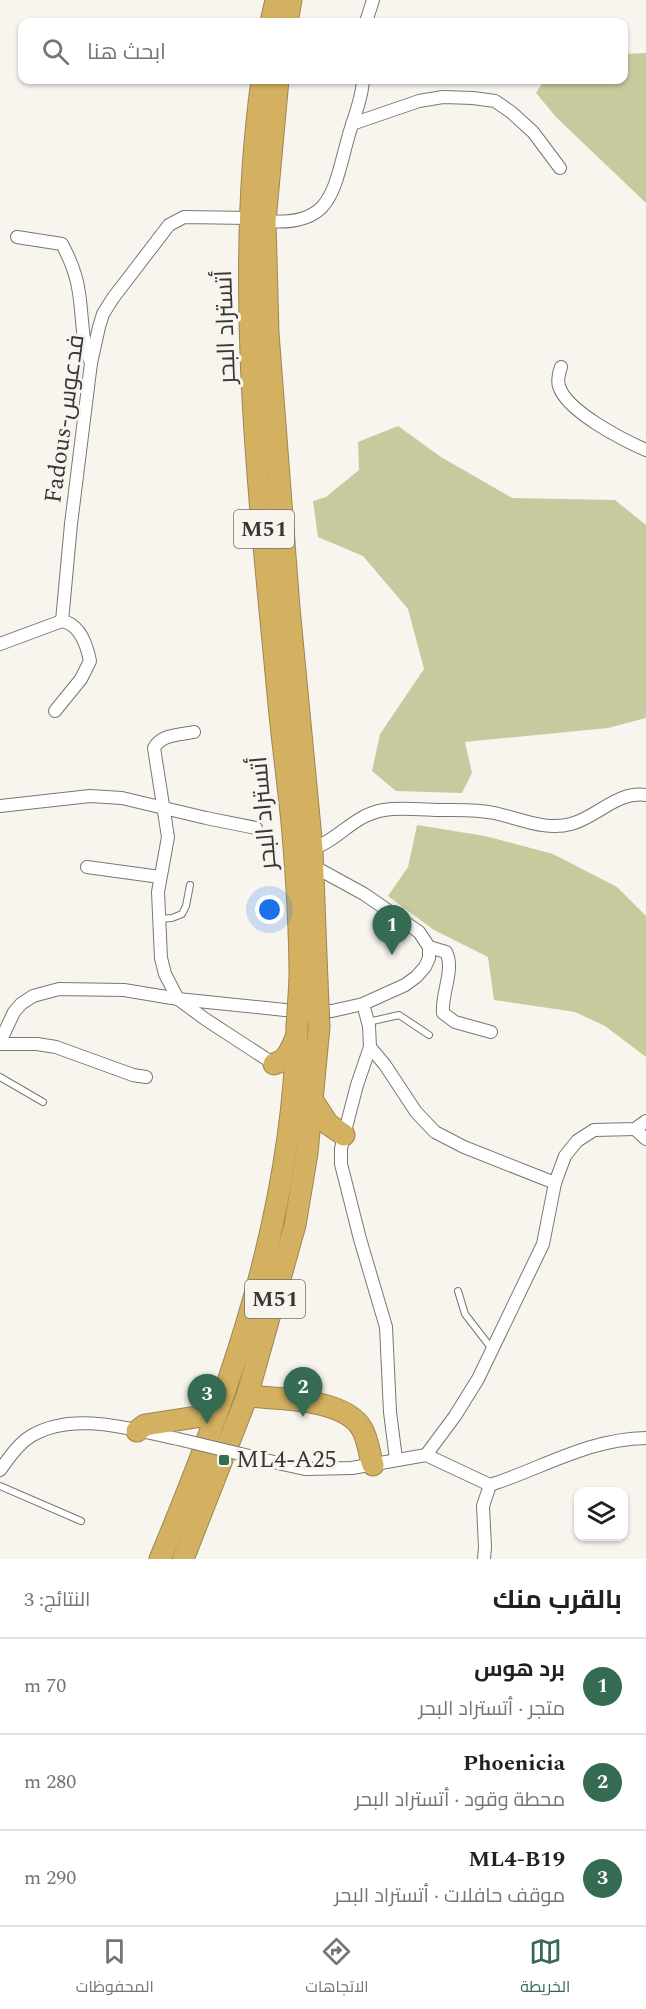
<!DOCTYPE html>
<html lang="ar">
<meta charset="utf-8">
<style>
body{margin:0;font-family:Spectral,Cairo,serif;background:#f2f2f2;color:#202124;direction:rtl}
.controls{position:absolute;right:18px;bottom:18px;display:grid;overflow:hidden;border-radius:12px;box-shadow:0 2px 4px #0004}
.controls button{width:54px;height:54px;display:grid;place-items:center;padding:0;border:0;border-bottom:2px solid #e0e0e0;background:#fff;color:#202124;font:30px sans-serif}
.you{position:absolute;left:270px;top:910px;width:21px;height:21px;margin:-15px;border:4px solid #fff;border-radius:50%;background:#1a73e8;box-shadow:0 0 0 9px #1a73e833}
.badge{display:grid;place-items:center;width:39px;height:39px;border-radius:50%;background:#346b52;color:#fff;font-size:20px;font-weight:700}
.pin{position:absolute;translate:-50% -50px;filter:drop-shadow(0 2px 3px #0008)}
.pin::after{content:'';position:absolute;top:32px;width:21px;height:18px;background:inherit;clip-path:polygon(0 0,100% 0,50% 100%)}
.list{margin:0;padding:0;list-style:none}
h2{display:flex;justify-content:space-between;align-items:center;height:78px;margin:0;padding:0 24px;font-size:26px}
h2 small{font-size:20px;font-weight:400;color:#757577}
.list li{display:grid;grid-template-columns:39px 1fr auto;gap:18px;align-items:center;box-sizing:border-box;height:96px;padding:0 24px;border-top:2px solid #e0e0e0}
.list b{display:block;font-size:22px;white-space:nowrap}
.list p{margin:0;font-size:20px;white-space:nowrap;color:#757577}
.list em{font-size:20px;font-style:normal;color:#757577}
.icon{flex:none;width:33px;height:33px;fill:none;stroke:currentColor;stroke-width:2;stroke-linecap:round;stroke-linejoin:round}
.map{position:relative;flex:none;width:646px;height:1559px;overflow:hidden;direction:ltr}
.search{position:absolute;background:#fff;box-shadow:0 2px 4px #0004;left:18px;right:18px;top:18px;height:66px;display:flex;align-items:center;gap:15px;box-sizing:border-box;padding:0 21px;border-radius:12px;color:#757577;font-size:22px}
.sheet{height:366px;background:#fff}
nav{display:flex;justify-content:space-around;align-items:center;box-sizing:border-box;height:84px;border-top:2px solid #e0e0e0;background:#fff;font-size:16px;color:#757577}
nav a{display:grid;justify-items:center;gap:3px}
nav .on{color:#346b52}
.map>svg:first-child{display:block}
</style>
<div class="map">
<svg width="646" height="1559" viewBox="0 0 646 1559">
<rect width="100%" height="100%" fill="#f8f5ef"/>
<!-- green -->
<path fill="#c7ca9f" d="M398 426 441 457 512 498 615 500 646 525V718L608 728 465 742 472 773 462 793 396 791 372 771 380 734 424 669 408 609 363 556 318 537 313 501 326 497 359 470 358 442Z"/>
<!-- forest -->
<g fill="#c7ca9d">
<path d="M646 53V203L556 117 536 93 544 80H624V54Z"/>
<path d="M417 825 485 836 553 854 617 887 646 916V1057L605 1026 575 1012 494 1000 488 957 434 930 388 896 408 867Z"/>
</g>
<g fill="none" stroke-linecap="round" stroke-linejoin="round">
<!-- service casing -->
<g stroke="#7a7772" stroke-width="8">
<g id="service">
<path d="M159 919 172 918 182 914 186 906 190 885"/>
<path d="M368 1022 399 1015 429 1035"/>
<path d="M0 1077 43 1102"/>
<path d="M458 1291 465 1314 492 1349"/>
<path d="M0 1486 81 1521"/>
</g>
</g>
<!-- minor casing -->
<g stroke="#7a7772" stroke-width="14">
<g id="minor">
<path d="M366 22 373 0"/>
<path d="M352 124 419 101 443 97 473 98 495 101 511 112 533 132 560 168"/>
<path d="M265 221C332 227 333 192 348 138 353 119 362 100 363 80"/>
<path d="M17 237 62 244C70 259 77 276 79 293 83 318 81 340 91 363"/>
<path d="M561 367C559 373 557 380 559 386 566 411 623 440 646 450"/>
<path d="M62 621 71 524 91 363 99 327 103 314 113 298 169 225 184 217 249 218"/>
<path d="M0 644 62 621"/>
<path d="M55 711 81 679 90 661C87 646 80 624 62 621"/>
<path d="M194 732C180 735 161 734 154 748L168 837 158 892 161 958 165 974 178 999 205 1019 274 1064"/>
<path d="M0 806 90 796 122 798 206 818 256 828"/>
<path d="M312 849C339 840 353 815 384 810 402 807 421 810 439 810 458 810 476 809 494 813 519 818 545 831 571 824 598 817 616 791 646 795"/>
<path d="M87 867 160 877"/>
<path d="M429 947 446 952C455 969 441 994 443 1013L455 1022 491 1032"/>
<path d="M363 1004 369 1026 370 1047 357 1085 344 1135 341 1149V1164L360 1239 386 1327 390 1412 396 1459"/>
<path d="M0 1042 14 1012 21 1004 33 996 59 989 124 990 178 999 285 1010 332 1011 363 1004 405 985 416 977 425 967 429 958V947L419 932 364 894 313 866"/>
<path d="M0 1044H37L56 1047 133 1075 146 1077"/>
<path d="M370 1047 385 1065 416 1112 435 1132 464 1147 555 1183"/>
<path d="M635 1129 646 1139"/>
<path d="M426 1455 455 1416 478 1379 543 1244 555 1183 565 1156 577 1141 594 1130 635 1129 646 1121"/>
<path d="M282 1464 305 1469 352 1468 426 1455 490 1485C543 1468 588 1439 646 1438"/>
<path d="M0 1470C9 1458 18 1444 31 1436 74 1410 133 1430 178 1439"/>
<path d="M484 1559 485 1547 483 1506 490 1485"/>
</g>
</g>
<!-- motorway casing -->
<g stroke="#9d8652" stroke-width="23">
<g id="motorway">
<path d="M271 22 276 0"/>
<path d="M287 22 291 0"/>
<path d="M262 80C234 282 259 491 278 694 282 741 289 787 293 834 297 882 300 931 300 979"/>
<path d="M278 80 265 221 268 333 289 608 312 849 317 981"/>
<path d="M274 1064C288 1060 290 1050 296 1038"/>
<path d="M313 1101 328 1124 344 1135"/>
<path d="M247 1396C278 1399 345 1398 362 1429 368 1439 369 1454 373 1465"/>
<path d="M137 1431 145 1425 209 1415 220 1404"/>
<path d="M160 1559C231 1390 293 1213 297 1027"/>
<path d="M183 1559 247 1396 295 1225 307 1153 319 1027"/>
</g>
</g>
<!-- service -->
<use href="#service" stroke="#fff" stroke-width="6"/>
<!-- minor -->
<use href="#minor" stroke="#fff" stroke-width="12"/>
<!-- motorway -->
<use href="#motorway" stroke="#d4b061" stroke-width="21"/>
<!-- minor-bridge casing -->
<g stroke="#7a7772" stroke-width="14" stroke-linecap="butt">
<path id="minor-bridge" d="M178 1439 282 1464"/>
</g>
<!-- motorway-bridge casing -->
<g stroke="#9d8652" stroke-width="23" stroke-linecap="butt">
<g id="motorway-bridge">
<path d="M317 981 319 1027"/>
<path d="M297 1027 300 979"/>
</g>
</g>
<!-- minor-bridge -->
<use href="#minor-bridge" stroke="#fff" stroke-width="12"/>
<!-- motorway-bridge -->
<use href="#motorway-bridge" stroke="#d4b061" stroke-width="21"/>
</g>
<!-- markers -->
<rect fill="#346b52" stroke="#f8f5ef" stroke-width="2" x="218" y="1454" width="12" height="12" rx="3"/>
<g text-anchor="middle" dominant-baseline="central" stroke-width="6" stroke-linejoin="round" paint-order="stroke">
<!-- shield labels -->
<g fill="#f8f5ef" stroke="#72706d" stroke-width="1.5">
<rect x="234" y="510" width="60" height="38" rx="4.5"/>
<rect x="245" y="1280" width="60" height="38" rx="4.5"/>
</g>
<g font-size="22" font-weight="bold" fill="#383735">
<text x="264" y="529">M51</text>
<text x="275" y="1299">M51</text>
</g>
<!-- street labels -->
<g font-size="24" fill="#383735" stroke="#f8f5ef">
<text transform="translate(226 327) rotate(-92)">أتستراد البحر</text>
<text transform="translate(65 419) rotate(-82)">Fadous-فدعوس</text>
<text transform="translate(264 813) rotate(-95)">أتستراد البحر</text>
</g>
<!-- poi labels -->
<g font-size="24" fill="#383735" stroke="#f8f5ef" text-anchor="start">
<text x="236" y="1460">ML4-A25</text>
</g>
</g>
</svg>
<div class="controls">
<button><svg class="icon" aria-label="layers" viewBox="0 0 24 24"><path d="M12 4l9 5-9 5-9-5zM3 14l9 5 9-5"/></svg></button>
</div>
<div class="you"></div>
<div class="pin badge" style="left:392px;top:955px">1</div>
<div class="pin badge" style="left:303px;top:1417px">2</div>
<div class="pin badge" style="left:207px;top:1424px">3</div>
<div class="search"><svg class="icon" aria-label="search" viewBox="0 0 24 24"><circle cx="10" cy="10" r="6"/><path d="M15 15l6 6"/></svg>ابحث هنا</div>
</div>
<section class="sheet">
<h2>بالقرب منك<small>النتائج: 3</small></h2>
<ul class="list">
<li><span class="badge">1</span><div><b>برد هوس</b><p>متجر · أتستراد البحر</p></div><em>70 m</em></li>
<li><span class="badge">2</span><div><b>Phoenicia</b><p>محطة وقود · أتستراد البحر</p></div><em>280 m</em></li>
<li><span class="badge">3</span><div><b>ML4-B19</b><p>موقف حافلات · أتستراد البحر</p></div><em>290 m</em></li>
</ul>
</section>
<nav>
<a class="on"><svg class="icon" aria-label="map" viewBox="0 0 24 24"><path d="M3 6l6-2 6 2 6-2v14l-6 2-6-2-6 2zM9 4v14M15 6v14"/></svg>الخريطة</a>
<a><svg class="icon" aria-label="directions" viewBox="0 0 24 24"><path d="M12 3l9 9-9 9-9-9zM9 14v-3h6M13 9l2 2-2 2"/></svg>الاتجاهات</a>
<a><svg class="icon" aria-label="saved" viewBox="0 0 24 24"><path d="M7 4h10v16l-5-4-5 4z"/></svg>المحفوظات</a>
</nav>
